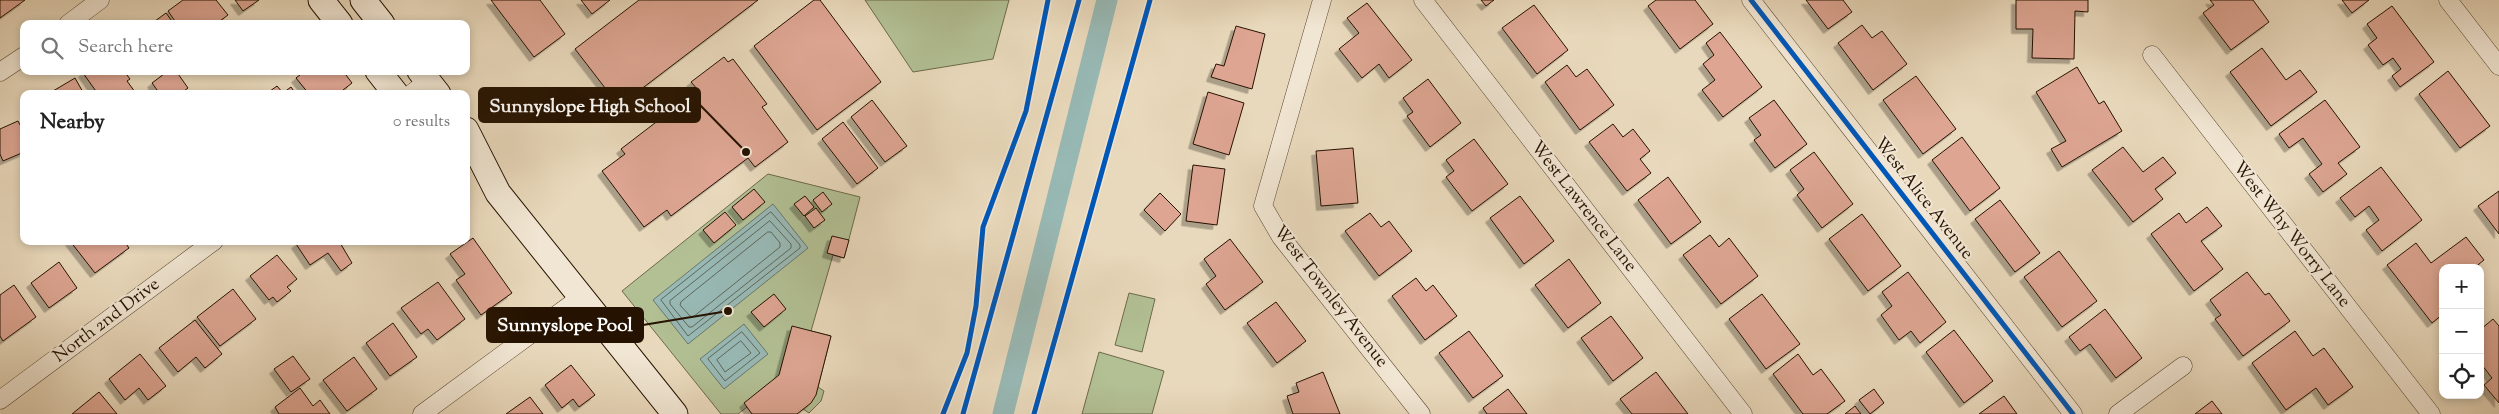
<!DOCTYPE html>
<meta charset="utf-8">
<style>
body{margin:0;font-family:"Sorts Mill Goudy",serif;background:#f6f6f6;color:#222}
.controls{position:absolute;right:15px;bottom:15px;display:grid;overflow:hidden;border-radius:10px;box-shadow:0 2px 8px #0003}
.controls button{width:45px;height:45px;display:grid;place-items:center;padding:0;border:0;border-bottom:1px solid #e0e0e0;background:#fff;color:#222;font:25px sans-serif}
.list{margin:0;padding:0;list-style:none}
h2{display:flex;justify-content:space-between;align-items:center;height:65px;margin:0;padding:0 20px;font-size:21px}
h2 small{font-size:16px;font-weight:400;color:#767676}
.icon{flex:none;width:28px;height:28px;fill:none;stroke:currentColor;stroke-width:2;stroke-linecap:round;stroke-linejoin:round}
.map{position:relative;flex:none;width:2499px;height:414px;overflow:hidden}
.search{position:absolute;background:#fff;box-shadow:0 2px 8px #0003;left:20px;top:20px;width:450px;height:55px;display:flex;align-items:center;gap:12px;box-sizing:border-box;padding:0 18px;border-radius:10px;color:#767676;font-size:19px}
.panel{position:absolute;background:#fff;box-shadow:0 2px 8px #0003;left:20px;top:90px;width:450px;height:155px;border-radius:10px}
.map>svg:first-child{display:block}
</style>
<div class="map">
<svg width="2499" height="414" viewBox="0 0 2499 414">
<defs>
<filter id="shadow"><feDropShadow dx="-4.5" dy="4.5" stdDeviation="0" flood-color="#0004"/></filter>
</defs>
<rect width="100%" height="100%" fill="#e9d9bc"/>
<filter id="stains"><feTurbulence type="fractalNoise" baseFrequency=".004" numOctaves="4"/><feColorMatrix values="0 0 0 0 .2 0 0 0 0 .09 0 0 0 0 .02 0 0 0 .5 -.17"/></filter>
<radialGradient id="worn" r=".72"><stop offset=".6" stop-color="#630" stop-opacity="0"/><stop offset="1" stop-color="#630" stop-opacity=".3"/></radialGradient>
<!-- green -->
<g fill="#b2c094" stroke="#6c694a">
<path d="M865 0H1009L993 59 913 72Z"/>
<path d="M768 174 860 197 844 258 833 255 811 331 831 336 818 387 824 391 821 401 809 413 803 409 752 414 747 407 738 414H721L622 291Z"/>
<path d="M1129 293 1155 299 1142 352 1115 345Z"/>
<path d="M1099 352 1164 371 1152 414H1082Z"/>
</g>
<!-- water -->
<g fill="#98b9b5" stroke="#6a766d">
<path d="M773 204 808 248 688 344 653 300Z"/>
<path d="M744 324 768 354 724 389 700 359Z"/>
</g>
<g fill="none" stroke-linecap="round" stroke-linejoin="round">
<!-- shore -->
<g stroke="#5e665a" stroke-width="1">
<path d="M771 212 800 245V248L688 336 661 300Z"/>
<path d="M770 221 791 244V248L692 327H689L670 304V301Z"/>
<path d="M768 232H771L780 243V247L693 317 690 316 680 305 681 302Z"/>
<path d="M742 332 760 353 725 381 708 359Z"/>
<path d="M741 341 751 353 725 372 717 360Z"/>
</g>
<!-- canal -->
<path stroke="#98b9b5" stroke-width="21" d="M1003 414 1107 0"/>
</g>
<!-- building -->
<g fill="#dda592" stroke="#251200" filter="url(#shadow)">
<path d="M0 0H25L0 18Z"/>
<path d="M183 0H216L228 15 216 24H177L168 11Z"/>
<path d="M235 0H259L243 11Z"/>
<path d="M491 0H540L565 34 534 57Z"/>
<path d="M581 0H610L592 14Z"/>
<path d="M639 0H758L619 106 575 49Z"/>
<path d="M814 0H820L881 82 817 130 754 46Z"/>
<path d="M1481 0H1494L1486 6Z"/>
<path d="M1656 0H1695L1713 24 1680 49 1648 6Z"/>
<path d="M1806 0H1843L1852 12 1828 29Z"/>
<path d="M2016 0H2088V12L2075 11 2074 59 2032 58 2033 29H2016Z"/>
<path d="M2210 0H2253L2269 22 2231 50 2203 13 2214 5Z"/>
<path d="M2342 0H2369L2352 13Z"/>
<path d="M1367 3 1412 60 1389 78 1379 64 1362 78 1339 49 1359 33 1347 18Z"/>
<path d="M1534 5 1568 50 1537 74 1502 28Z"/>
<path d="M2392 6 2434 62 2400 87 2392 76 2401 69 2393 58 2383 65 2368 45 2377 38 2367 24Z"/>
<path d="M166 13 174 24H151Z"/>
<path d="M1862 25 1872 38 1882 31 1907 64 1873 90 1838 43Z"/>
<path d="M1236 26 1265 34 1252 89 1211 77 1216 64 1224 66Z"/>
<path d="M1720 32 1762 87 1723 117 1702 90 1715 80 1703 64 1714 55 1706 43Z"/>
<path d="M2262 48 2286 80 2300 70 2317 92 2271 126 2230 72Z"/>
<path d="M724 57 728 62 733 59 767 104 762 107 788 142 755 167 748 158 671 216 667 210 644 227 602 171 625 154 621 149 698 90 691 82Z"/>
<path d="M1567 65 1576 77 1587 69 1614 105 1580 130 1545 82Z"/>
<path d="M2077 67 2099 104 2104 101 2122 131 2062 167 2051 149 2066 141 2036 92Z"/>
<path d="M85 71H124L130 79 127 81 135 92 98 94 83 73Z"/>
<path d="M168 71H176L188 88 180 94H160L152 83Z"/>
<path d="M305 71H343L352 83 338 94H309L296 78Z"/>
<path d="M2448 71 2490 126 2460 148 2419 94Z"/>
<path d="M1916 76 1956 129 1923 154 1883 100Z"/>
<path d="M75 78 84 94H48Z"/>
<path d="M1428 79 1461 123 1430 147 1407 116 1413 112 1403 98Z"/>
<path d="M277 86 283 93 291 87 296 94H266Z"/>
<path d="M1208 92 1244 103 1229 155 1193 144Z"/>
<path d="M872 100 907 146 885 162 851 117Z"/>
<path d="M1774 100 1807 144 1775 168 1754 140 1761 135 1749 118Z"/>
<path d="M2325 100 2360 147 2338 163 2347 174 2323 192 2309 174 2322 164 2303 138 2289 148 2279 134Z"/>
<path d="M18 121 20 125 24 123V152L3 161 0 154V129Z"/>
<path d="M843 122 878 168 857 184 822 139Z"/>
<path d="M1613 124 1623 137 1633 129 1650 151 1640 159 1651 173 1627 191 1589 142Z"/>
<path d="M1962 137 2000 188 1970 211 1932 160Z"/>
<path d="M1474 139 1508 184 1472 211 1446 177 1454 171 1446 160Z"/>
<path d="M2123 147 2143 172 2163 157 2176 173 2155 189 2163 199 2133 222 2092 170Z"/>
<path d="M1353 148 1358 203 1321 206 1316 151Z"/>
<path d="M1814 152 1853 204 1822 228 1797 195 1804 189 1790 170Z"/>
<path d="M1193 165 1225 169 1217 225 1186 221Z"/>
<path d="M2381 167 2422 220 2382 251 2366 230 2379 220 2369 206 2355 217 2340 198Z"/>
<path d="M1668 177 1701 222 1671 244 1638 200Z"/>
<path d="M754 189 765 202 743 220 732 207Z"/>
<path d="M2499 191V234L2478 206Z"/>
<path d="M823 192 832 204 822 212 813 200Z"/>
<path d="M1160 193 1181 214 1165 231 1144 210Z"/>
<path d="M805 196 814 207 804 216 794 204Z"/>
<path d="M1520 196 1554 241 1524 264 1490 218Z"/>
<path d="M2000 200 2040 253 2015 272 1975 219Z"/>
<path d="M2207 207 2222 226 2201 241 2223 269 2194 291 2151 234 2179 213 2186 223Z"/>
<path d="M816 208 825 220 814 228 805 216Z"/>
<path d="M725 212 736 225 714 243 703 230Z"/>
<path d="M1370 213 1381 227 1389 221 1412 251 1379 276 1345 231Z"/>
<path d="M1862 214 1901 266 1868 291 1829 239Z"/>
<path d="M1710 235 1719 247 1729 238 1758 276 1721 304 1683 255Z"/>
<path d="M832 236 849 240 844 258 827 253Z"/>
<path d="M2466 237 2484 260 2474 268H2443V314L2432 323 2387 265 2416 243 2431 263Z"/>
<path d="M473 238 512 293 481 315 456 280 465 274 450 254Z"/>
<path d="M1230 239 1263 282 1225 310 1206 284 1216 276 1204 259Z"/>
<path d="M70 241H124L129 248 95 273Z"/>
<path d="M300 241H339L352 263 341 271 328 253 310 265 296 244Z"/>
<path d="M2059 251 2097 301 2062 327 2024 277Z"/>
<path d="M277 255 297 279 287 287 291 291 277 302 273 297 269 300 250 276Z"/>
<path d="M1569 259 1601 303 1568 328 1535 285Z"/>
<path d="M59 262 77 288 49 308 31 283Z"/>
<path d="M1908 272 1946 322 1920 343 1911 331 1899 340 1881 315 1892 306 1882 292Z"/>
<path d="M2247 272 2265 295 2269 293 2290 321 2243 356 2215 319 2221 315 2210 300Z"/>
<path d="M1416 278 1426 291 1433 285 1457 316 1425 340 1392 296Z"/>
<path d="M438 282 465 319 437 340 428 329 421 334 401 308Z"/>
<path d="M14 285 36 317 3 341 0 336V295Z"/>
<path d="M233 289 256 319 220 346 197 317Z"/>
<path d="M774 294 786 309 764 327 751 312Z"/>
<path d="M1762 294 1800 344 1766 369 1729 319Z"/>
<path d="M1276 302 1306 341 1277 363 1247 323Z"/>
<path d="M2105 309 2142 358 2116 378 2090 344 2080 351 2069 337Z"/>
<path d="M1611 316 1643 358 1613 381 1581 338Z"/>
<path d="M2493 319 2499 326V403L2484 385 2492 378 2482 365 2480 366V330Z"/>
<path d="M195 320 222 354 205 368 196 357 178 372 159 348Z"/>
<path d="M393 323 417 357 390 376 366 343Z"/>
<path d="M792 326 831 336 816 395 811 403 797 414H752L744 403 779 375Z"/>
<path d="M1954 330 1993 381 1964 403 1926 352Z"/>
<path d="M1469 331 1503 376 1473 398 1439 353Z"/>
<path d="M2295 331 2313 356 2324 348 2353 387 2328 405 2316 388 2286 410 2252 363Z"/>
<path d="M140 354 166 386 148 400 139 388 125 400 109 379Z"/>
<path d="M1798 354 1813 375 1821 369 1845 401 1827 414H1803L1773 374Z"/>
<path d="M293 356 310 379 291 392 274 369Z"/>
<path d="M354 357 377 389 347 411 323 380Z"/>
<path d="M571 365 595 395 579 407 573 399 562 408 545 385Z"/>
<path d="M1323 372 1340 414H1293L1287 396 1299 392 1296 383Z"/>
<path d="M1656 372 1688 414H1632L1620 399Z"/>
<path d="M300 388 313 406 320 400 330 414H279L275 407Z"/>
<path d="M1508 389 1527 414H1487L1483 408Z"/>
<path d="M1874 389 1884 403 1870 414 1859 400Z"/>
<path d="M99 392 117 414H72Z"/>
<path d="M2004 396 2017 414H1979Z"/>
<path d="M530 397 543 414H506Z"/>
<path d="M2212 401 2222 414H2195Z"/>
<path d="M1855 406 1861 414H1845Z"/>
</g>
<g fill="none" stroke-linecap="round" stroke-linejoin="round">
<!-- street casing -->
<g stroke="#56442f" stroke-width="19">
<g id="street">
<path d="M1322 0 1263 206 1281 237 1421 414"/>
<path d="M1423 0 1743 414"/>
<path d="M1751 0 2073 414"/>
<path d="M2448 0 2499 66"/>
<path d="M68 24 100 0"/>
<path d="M2152 55 2431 414"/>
<path d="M0 72 24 56"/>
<path d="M411 94 428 81"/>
<path d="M0 400 214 241"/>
<path d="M422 414 581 297"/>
<path d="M2118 414 2183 366"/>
</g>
</g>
<!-- secondary casing -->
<g stroke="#251200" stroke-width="27">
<g id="secondary">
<path d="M321 0 340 24"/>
<path d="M363 0 382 24"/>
<path d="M378 71 396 94"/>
<path d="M420 71 438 94"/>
<path d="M466 130 498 193 675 414"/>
</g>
</g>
<!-- street -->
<use href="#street" stroke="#f1e6d3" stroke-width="18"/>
<!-- secondary -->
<use href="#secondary" stroke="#f1e6d3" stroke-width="25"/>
<!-- cycleway casing -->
<g stroke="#f1e6d3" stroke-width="8">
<g id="cycleway">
<path d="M1751 0 2073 414"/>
<path d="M943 414 967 353 976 306 983 227 1026 111 1048 0"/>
<path d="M963 414 1079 0"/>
<path d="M1034 414 1150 0"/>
</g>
</g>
<!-- cycleway -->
<use href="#cycleway" stroke="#0057b8" stroke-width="5"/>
</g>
<g text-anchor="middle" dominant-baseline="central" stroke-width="4" stroke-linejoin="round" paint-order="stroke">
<!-- street labels -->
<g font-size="18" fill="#251200" stroke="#f1e6d3">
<text transform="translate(1923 199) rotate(52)">West Alice Avenue</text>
<text transform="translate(1583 207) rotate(52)">West Lawrence Lane</text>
<text transform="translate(2291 235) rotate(52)">West Why Worry Lane</text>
<text transform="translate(1330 297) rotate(52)">West Townley Avenue</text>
<text transform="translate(107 321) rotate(-37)">North 2nd Drive</text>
</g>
</g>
<!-- callouts -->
<path fill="none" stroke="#251200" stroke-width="2" d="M746 152L700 105M728 311L643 325"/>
<g fill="#251200" stroke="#f1e6d3" stroke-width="2">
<circle cx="746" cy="152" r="5"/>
<circle cx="728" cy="311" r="5"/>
</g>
<g fill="#251200" stroke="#251200" stroke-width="2">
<rect x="479" y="88" width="221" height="34" rx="5"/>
<rect x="487" y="308" width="156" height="34" rx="5"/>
</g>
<g font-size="19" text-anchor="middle" font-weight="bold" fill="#fff">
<text x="590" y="112">Sunnyslope High School</text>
<text x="565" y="331">Sunnyslope Pool</text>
</g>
<rect width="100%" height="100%" filter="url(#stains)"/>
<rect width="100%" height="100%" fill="url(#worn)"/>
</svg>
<div class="controls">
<button>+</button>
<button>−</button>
<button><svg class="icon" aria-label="locate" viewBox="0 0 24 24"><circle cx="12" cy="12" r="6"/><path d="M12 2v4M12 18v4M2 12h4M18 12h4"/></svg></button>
</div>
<div class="search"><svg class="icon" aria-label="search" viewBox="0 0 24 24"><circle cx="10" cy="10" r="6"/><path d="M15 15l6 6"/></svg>Search here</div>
<section class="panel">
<h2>Nearby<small>0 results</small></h2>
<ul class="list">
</ul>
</section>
</div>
